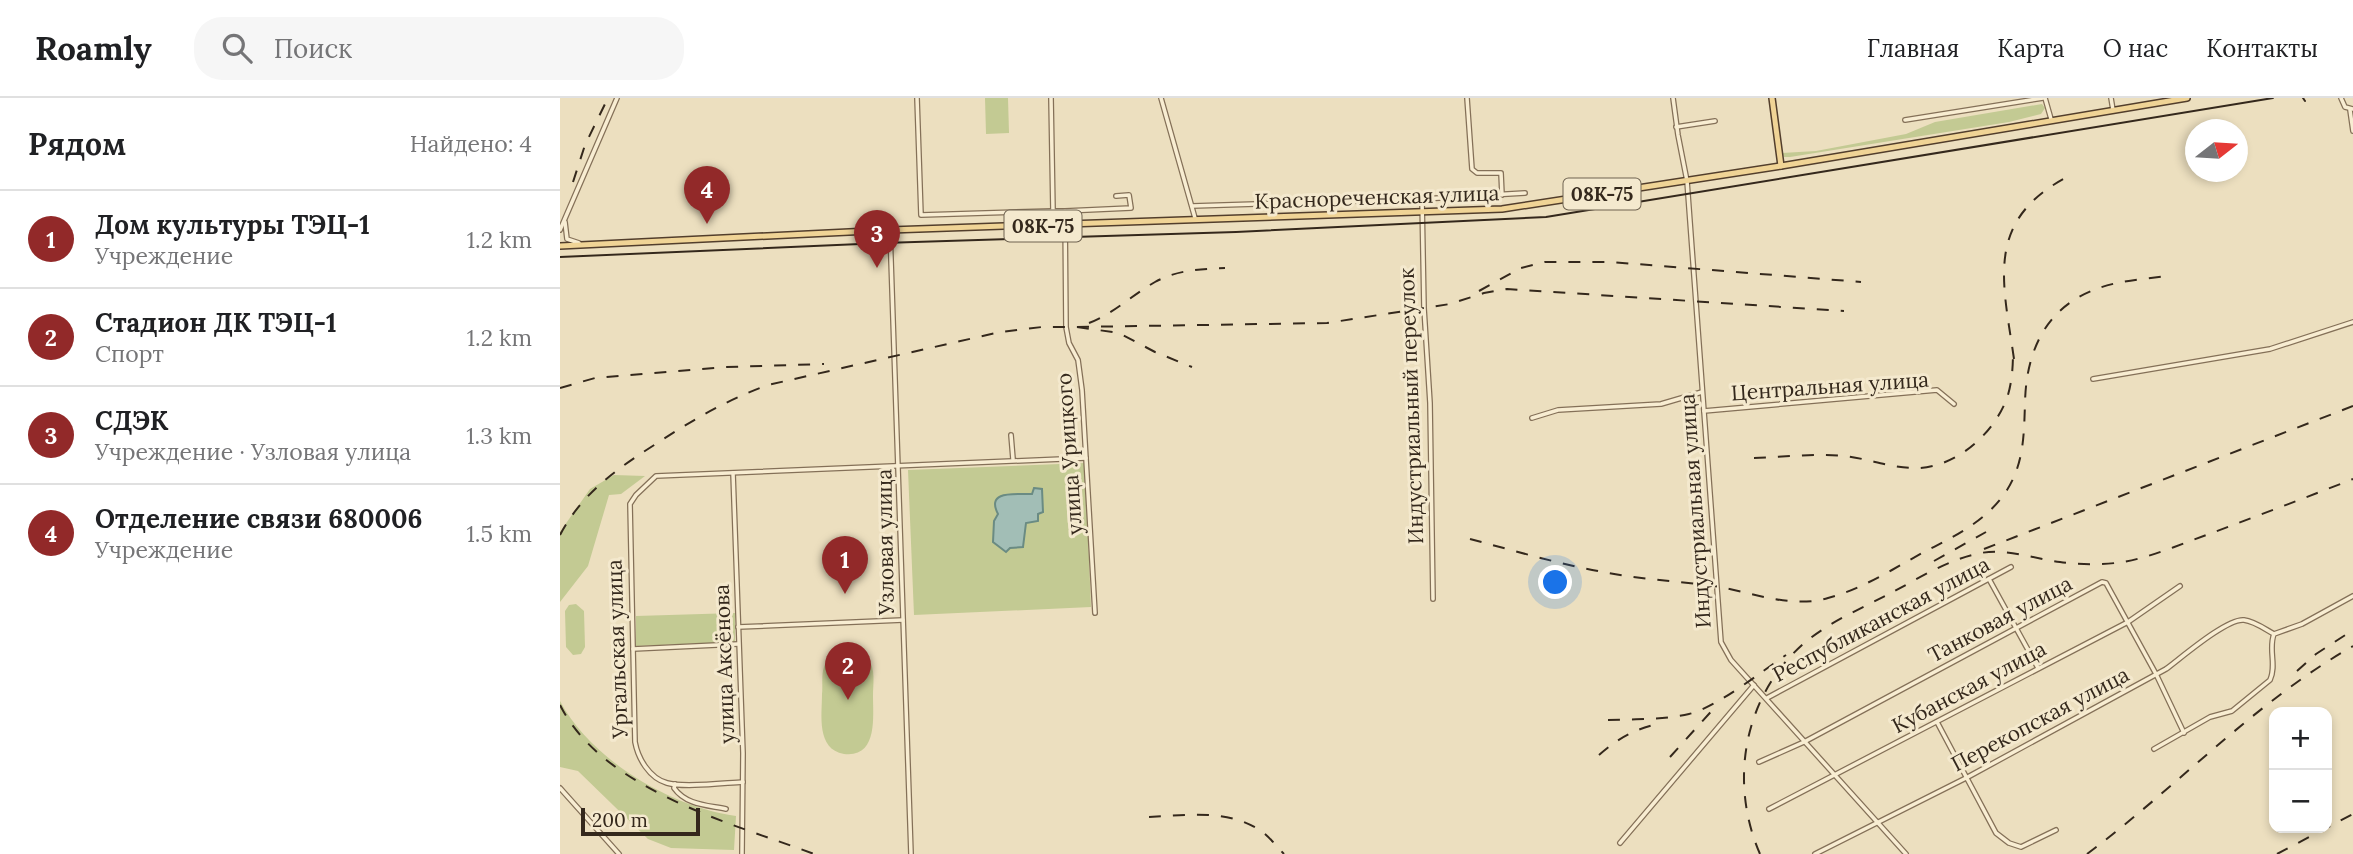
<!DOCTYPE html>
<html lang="ru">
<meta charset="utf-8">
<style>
body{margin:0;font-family:Lora,serif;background:#f6f6f6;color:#202124}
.controls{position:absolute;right:21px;bottom:21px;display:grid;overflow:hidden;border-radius:14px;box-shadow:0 4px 10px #0003}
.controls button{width:63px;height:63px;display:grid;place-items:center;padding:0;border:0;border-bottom:2px solid #e0e0e0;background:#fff;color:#202124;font:35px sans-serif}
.compass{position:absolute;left:1625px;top:21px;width:63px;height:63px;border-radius:50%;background:#fff;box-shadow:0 4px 10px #0003;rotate:73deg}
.scale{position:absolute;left:21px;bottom:18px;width:119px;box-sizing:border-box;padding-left:7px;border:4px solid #34281c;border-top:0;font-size:19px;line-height:24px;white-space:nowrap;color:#34281c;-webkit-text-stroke:5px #f4e9ce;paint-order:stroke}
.you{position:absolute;left:996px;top:485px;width:24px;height:24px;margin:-18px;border:5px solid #fff;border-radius:50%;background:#1a73e8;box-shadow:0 0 0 10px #1a73e833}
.badge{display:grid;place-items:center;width:46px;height:46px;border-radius:50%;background:#922929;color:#fff;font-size:23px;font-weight:700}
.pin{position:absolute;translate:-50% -58px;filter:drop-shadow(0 2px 4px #0008)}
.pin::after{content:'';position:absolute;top:37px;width:24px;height:21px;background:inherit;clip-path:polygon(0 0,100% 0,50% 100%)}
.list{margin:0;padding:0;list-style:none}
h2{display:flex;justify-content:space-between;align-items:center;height:91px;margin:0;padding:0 28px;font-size:30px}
h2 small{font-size:23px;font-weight:400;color:#757577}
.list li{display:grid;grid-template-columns:46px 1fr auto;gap:21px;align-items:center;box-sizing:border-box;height:98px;padding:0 28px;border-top:2px solid #e0e0e0}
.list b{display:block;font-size:26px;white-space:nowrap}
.list p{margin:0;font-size:23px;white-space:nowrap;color:#757577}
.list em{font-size:23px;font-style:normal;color:#757577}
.icon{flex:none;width:38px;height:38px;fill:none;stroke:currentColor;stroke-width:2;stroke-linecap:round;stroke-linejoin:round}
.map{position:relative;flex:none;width:1793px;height:756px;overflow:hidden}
header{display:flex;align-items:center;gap:42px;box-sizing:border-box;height:98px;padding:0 35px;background:#fff;border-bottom:2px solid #e0e0e0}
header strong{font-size:33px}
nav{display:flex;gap:38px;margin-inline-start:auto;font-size:24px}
.search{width:490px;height:63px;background:#f6f6f6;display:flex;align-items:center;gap:18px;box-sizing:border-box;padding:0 24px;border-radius:28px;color:#757577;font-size:26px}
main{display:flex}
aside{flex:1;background:#fff}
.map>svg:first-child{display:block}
</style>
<header>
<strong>Roamly</strong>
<div class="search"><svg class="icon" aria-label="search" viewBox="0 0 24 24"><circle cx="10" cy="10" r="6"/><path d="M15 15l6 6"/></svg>Поиск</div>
<nav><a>Главная</a><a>Карта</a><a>О нас</a><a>Контакты</a></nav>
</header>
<main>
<aside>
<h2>Рядом<small>Найдено: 4</small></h2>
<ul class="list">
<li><span class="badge">1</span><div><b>Дом культуры ТЭЦ-1</b><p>Учреждение</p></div><em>1.2 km</em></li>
<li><span class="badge">2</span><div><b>Стадион ДК ТЭЦ-1</b><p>Спорт</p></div><em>1.2 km</em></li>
<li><span class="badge">3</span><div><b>СДЭК</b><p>Учреждение · Узловая улица</p></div><em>1.3 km</em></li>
<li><span class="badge">4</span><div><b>Отделение связи 680006</b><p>Учреждение</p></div><em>1.5 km</em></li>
</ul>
</aside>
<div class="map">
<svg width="1793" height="756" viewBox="0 0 1793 756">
<rect width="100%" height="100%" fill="#ecdfbf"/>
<!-- green -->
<g fill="#c3ca93">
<path d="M425 0H448L449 35 426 36Z"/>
<path d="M1482 6 1485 10 1481 16 1449 24 1230 59H1224L1222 55 1256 53 1346 36 1375 24Z"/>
<path d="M525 365 531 509 354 517 348 372Z"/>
<path d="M54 377 85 378 61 396 49 397 28 468 0 504V514V434L30 391Z"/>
<path d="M16 506 24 513 25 549 21 556 13 557 6 549 5 513 9 507Z"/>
<path d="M175 515V544L76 548V518Z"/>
<path d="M283 553C292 553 302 554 308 561 316 571 313 586 313 598 313 619 318 660 284 656 256 651 262 617 262 596 263 588 261 577 264 569 267 560 275 556 283 553Z"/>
<path d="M0 603C31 662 111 709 176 718L174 752 111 750 88 741 18 673 0 669Z"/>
</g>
<!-- water -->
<path fill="#a2beb6" stroke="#6a8b83" stroke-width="2" d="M474 390 482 391 483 414 478 416V423L466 425 463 449 450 450 446 454 433 444 434 423 438 416C425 391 458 397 472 396Z"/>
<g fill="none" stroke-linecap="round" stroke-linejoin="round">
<!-- minor casing -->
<g stroke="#847058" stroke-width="6">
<g id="minor">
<path d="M357 0 361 117 493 113"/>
<path d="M491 0 493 113H505L506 229 509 245 518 262 522 292 535 515"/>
<path d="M601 0 635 120"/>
<path d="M907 0 912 71 917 75H941L942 97"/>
<path d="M1113 0 1118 37 1127 83 1161 544 1171 562 1346 756"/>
<path d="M1485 0 1491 21"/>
<path d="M1551 0 1553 12"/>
<path d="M1781 0 1785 9 1793 11"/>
<path d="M1790 12 1793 33"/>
<path d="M1345 22 1483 0"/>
<path d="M1116 29 1155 23"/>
<path d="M862 101 864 210 870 305 873 501"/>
<path d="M632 108 862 101 965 95"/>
<path d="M505 113 571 110 569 97 556 98"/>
<path d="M5 124 7 141 19 145"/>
<path d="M0 132 57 0"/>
<path d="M330 132 351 756"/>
<path d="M1533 281 1710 251 1793 224"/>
<path d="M1144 313 1377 292 1394 306"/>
<path d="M972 320 998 312 1101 306 1142 294"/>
<path d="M451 337 453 361"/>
<path d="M173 375 183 655 182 756"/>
<path d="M1429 481 1478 570"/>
<path d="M178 529 343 522"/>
<path d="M73 551 178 546"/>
<path d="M1207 600 1451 469"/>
<path d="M1377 624 1436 735 1449 745 1461 749 1496 732"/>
<path d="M1594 651 1650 619 1672 613 1710 582C1717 567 1708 551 1714 536L1742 526 1793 498"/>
<path d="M1199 664 1244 644 1542 484 1546 485 1596 576 1624 635"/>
<path d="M183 684C164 685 124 690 107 685 89 680 78 660 75 644L70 406 76 397 96 378 526 360"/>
<path d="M115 686 114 690C126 707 147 707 166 711"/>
<path d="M0 690 59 756"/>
<path d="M1209 711 1568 524 1620 488"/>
<path d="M1060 745 1194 587"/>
<path d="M1255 756 1406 680 1606 571C1621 560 1667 520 1684 522 1694 523 1705 531 1714 536"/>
</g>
</g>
<!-- major casing -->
<g stroke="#523e2c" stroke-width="8">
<g id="major">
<path d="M1212 0 1221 68"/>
<path d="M0 148 330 132 942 111 1221 68 1627 0"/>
</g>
</g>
<!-- minor -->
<use href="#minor" stroke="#f8edd2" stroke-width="3.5"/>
<!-- major -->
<use href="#major" stroke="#f0d496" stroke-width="5"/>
<!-- tram -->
<g stroke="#34281c" stroke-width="2">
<path d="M1743 0 1745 3"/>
<path d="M0 159 323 145 676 134 986 119 1713 0"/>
</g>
<!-- rail -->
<g stroke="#34281c" stroke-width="2" stroke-dasharray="12 12" stroke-linecap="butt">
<path d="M13 84 25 47 45 6"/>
<path d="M919 193 961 170 985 164H1051L1301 184"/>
<path d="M529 225C553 216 572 197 595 184 617 172 640 171 665 170"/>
<path d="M517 229 767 225 890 206 924 195 947 191 1284 213"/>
<path d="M1454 261C1443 184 1424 123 1507 79"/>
<path d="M0 290 35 280 166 269 264 266"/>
<path d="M1194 360C1224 359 1255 355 1285 358 1310 361 1334 371 1359 370 1398 368 1434 335 1447 300 1452 285 1453 269 1453 253"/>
<path d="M0 437C23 393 61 368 102 342 136 320 169 301 208 287L440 234 482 229H517L559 235 595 254 632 269"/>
<path d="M910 441C952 452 995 465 1038 473 1076 481 1115 483 1154 488 1191 494 1231 511 1268 500 1302 491 1333 471 1364 454 1395 438 1427 423 1447 392 1464 365 1464 336 1465 305 1466 253 1486 208 1539 190 1561 182 1588 181 1612 177"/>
<path d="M1424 451 1793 308"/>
<path d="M1374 463 1426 434"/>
<path d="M1737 573 1756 556 1793 532"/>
<path d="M0 607C43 692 171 725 254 756"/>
<path d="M1048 622C1075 621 1103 622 1129 616 1157 609 1201 574 1226 557"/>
<path d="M1039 657C1056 642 1071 633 1093 627"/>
<path d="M1110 659 1157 607"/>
<path d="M589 719C628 717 672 710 705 736 712 742 718 750 724 756"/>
<path d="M1200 756C1169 685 1183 600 1242 547 1267 525 1300 511 1329 496 1358 481 1388 461 1421 455 1447 450 1474 461 1500 464 1520 467 1543 467 1563 464 1592 459 1621 446 1649 436 1697 418 1745 400 1793 381"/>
<path d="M1527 756C1617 689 1695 604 1793 548"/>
<path d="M1717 756 1793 716"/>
</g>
</g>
<g text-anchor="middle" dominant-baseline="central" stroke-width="6" stroke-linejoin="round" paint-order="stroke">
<!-- shield labels -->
<g fill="#f4e9ce" stroke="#6e6251" stroke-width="2">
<rect x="1003.5" y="80.5" width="77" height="31" rx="5"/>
<rect x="444.5" y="112.5" width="77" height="31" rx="5"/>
</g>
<g font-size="19" font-weight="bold" fill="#34281c">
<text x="1042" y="96">08К-75</text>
<text x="483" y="128">08К-75</text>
</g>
<!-- street labels -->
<g font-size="21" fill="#34281c" stroke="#f4e9ce">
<text transform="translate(817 99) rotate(-2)">Краснореченская улица</text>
<text transform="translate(1270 288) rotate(-4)">Центральная улица</text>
<text transform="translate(851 308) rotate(-92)">Индустриальный переулок</text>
<text transform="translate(509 356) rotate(-94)">улица Урицкого</text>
<text transform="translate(1135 413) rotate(-94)">Индустриальная улица</text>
<text transform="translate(325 444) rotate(-91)">Узловая улица</text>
<text transform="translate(1321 521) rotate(-28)">Республиканская улица</text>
<text transform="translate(1440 521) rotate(-28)">Танковая улица</text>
<text transform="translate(57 551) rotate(-92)">Ургальская улица</text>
<text transform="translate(164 566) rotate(-92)">улица Аксёнова</text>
<text transform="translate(1409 589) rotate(-28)">Кубанская улица</text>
<text transform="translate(1480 621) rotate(-28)">Перекопская улица</text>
</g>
</g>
</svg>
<div class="controls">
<button>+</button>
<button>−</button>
</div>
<svg class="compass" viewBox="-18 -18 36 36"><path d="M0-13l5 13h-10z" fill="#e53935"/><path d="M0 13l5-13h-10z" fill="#757577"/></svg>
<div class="scale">200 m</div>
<div class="you"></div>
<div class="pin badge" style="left:285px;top:496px">1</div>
<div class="pin badge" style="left:288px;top:602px">2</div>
<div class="pin badge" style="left:317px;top:170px">3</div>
<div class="pin badge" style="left:147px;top:126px">4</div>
</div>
</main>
